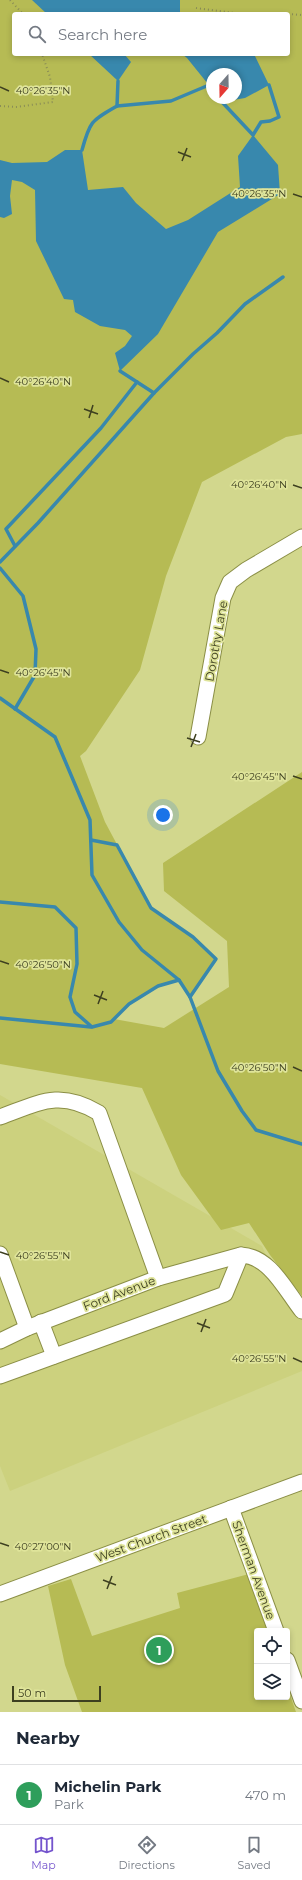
<!DOCTYPE html>
<meta charset="utf-8">
<style>
body{margin:0;font-family:Montserrat,sans-serif;background:#f2f2f3;color:#1f2937}
.controls{position:absolute;right:12px;bottom:12px;display:grid;overflow:hidden;border-radius:4px;box-shadow:0 2px 6px #0003}
.controls button{width:36px;height:36px;display:grid;place-items:center;padding:0;border:0;border-bottom:1px solid #e0e1e3;background:#fff;color:#1f2937;font:20px sans-serif}
.compass{position:absolute;left:206px;top:68px;width:36px;height:36px;border-radius:50%;background:#fff;box-shadow:0 2px 6px #0003;rotate:200deg}
.scale{position:absolute;left:12px;bottom:10px;width:89px;box-sizing:border-box;padding-left:4px;border:2px solid #3d3f20;border-top:0;font-size:11px;line-height:14px;white-space:nowrap;color:#3d3f20;-webkit-text-stroke:3px #dfe49a;paint-order:stroke}
.you{position:absolute;left:163px;top:815px;width:14px;height:14px;margin:-10px;border:3px solid #fff;border-radius:50%;background:#1a73e8;box-shadow:0 0 0 6px #1a73e833}
.badge{display:grid;place-items:center;width:26px;height:26px;border-radius:50%;background:#7454cd;color:#fff;font-size:13px;font-weight:700}
.pin{position:absolute;translate:-50% -50%;border:2px solid #fff;box-shadow:0 1px 4px #0006}
.list{margin:0;padding:0;list-style:none}
h2{display:flex;justify-content:space-between;align-items:center;height:52px;margin:0;padding:0 16px;font-size:17px}
h2 small{font-size:13px;font-weight:400;color:#747a83}
.list li{display:grid;grid-template-columns:26px 1fr auto;gap:12px;align-items:center;box-sizing:border-box;height:60px;padding:0 16px;border-top:1px solid #e0e1e3}
.list b{display:block;font-size:15px;white-space:nowrap}
.list p{margin:0;font-size:13px;white-space:nowrap;color:#747a83}
.list em{font-size:13px;font-style:normal;color:#747a83}
.icon{flex:none;width:22px;height:22px;fill:none;stroke:currentColor;stroke-width:2;stroke-linecap:round;stroke-linejoin:round}
.map{position:relative;flex:none;width:302px;height:1712px;overflow:hidden}
.search{position:absolute;background:#fff;box-shadow:0 2px 6px #0003;left:12px;right:12px;top:12px;height:44px;display:flex;align-items:center;gap:10px;box-sizing:border-box;padding:0 14px;border-radius:4px;color:#747a83;font-size:15px}
.sheet{height:112px;background:#fff}
nav{display:flex;justify-content:space-around;align-items:center;box-sizing:border-box;height:56px;border-top:1px solid #e0e1e3;background:#fff;font-size:11px;color:#747a83}
nav a{display:grid;justify-items:center;gap:2px}
nav .on{color:#7454cd}
.map>svg:first-child{display:block}
</style>
<div class="map">
<svg width="302" height="1712" viewBox="0 0 302 1712">
<rect width="100%" height="100%" fill="#d2d78d"/>
<!-- built -->
<path fill="#ccd17e" d="M0 1095 262 1246 270 1265 302 1307V1371L10 1491 0 1466Z"/>
<!-- green -->
<g fill="#b6bb54" fill-rule="evenodd">
<path d="M0 0H302V434L286 437 202 482 166 576 140 670 86 751 80 756 105 822 151 908 193 937 216 959 190 997 178 980C153 988 133 1000 114 1019L164 1028 229 987 227 941 164 891 163 863 302 772V1296L270 1255 249 1223 221 1230 181 1175 142 1088 0 1064ZM14 14H288V54H14ZM212 74H236V98H212Z"/>
<path d="M249 1574 268 1631H257V1697H287V1686L296 1712H82L65 1665 48 1586 71 1579 92 1636 180 1608 177 1593Z"/>
</g>
<!-- water -->
<g fill="#3888ad">
<path d="M32 0H180V14H47Z"/>
<path d="M89 54H124L131 62 118 81Z"/>
<path d="M182 54H254L269 85 245 98 222 102 219 98H236V74H212V89L187 58Z"/>
<path d="M253 135 278 165 280 194 218 232 158 334 120 371 115 353 125 346 132 336 125 330 100 326 75 312 73 300 64 299 36 241 35 190 22 182 12 180 10 196 12 214 4 218 0 217V160L12 163 47 162 65 150H82L88 190 123 187 136 203 166 229 188 220 240 187 238 156Z"/>
</g>
<g fill="none" stroke-linecap="round" stroke-linejoin="round">
<!-- stream -->
<g stroke="#3888ad" stroke-width="3.5">
<path d="M222 102 253 135 261 122 270 121 279 117 269 85"/>
<path d="M117 106 171 101 209 85"/>
<path d="M82 150C90 121 91 121 117 106L118 81"/>
<path d="M120 371 154 393"/>
<path d="M15 546 6 529 101 428 137 382"/>
<path d="M0 562 38 523 154 393 193 354 217 333 245 304 283 277"/>
<path d="M0 568 23 596 36 649 35 675 15 709"/>
<path d="M0 698 55 737 90 820 92 875 119 922 142 950 179 980"/>
<path d="M91 840 117 845 151 908 193 937 216 959 190 997"/>
<path d="M0 902 55 907 76 928 77 964 70 997 75 1012 92 1027 111 1022 129 1004 158 986 179 980 190 997 218 1071 242 1111 256 1130 302 1144"/>
<path d="M0 1018 91 1027"/>
</g>
<!-- minor casing -->
<g stroke="#8b8f46" stroke-width="17">
<g id="minor">
<path d="M198 737 223 598 230 582 246 570 302 537"/>
<path d="M0 1117C39 1103 59 1089 99 1113L158 1278"/>
<path d="M0 1254 27 1328"/>
<path d="M41 1322 54 1356"/>
<path d="M0 1341 27 1328 158 1278 241 1255C270 1256 286 1291 302 1311"/>
<path d="M0 1376 225 1294 241 1255"/>
<path d="M231 1508 276 1631"/>
<path d="M0 1594 302 1482"/>
<path d="M287 1660 302 1701"/>
</g>
</g>
<!-- path -->
<g stroke="#898c57" stroke-width="2" stroke-dasharray="1 3" stroke-linecap="butt">
<path d="M10 0 23 14"/>
<path d="M196 8 243 14"/>
<path d="M288 14 302 15"/>
<path d="M0 106 16 107 53 102 50 77 42 54"/>
</g>
<!-- minor -->
<use href="#minor" stroke="#fff" stroke-width="15"/>
</g>
<!-- ticks -->
<path fill="none" stroke="#3d3f20" stroke-width="1.5" d="M0 87 9 91M178 152 191 157M182 161 187 148M293 194 302 197M0 378 9 382M84 409 98 414M89 418 93 405M293 485 302 488M0 670 9 673M187 738 200 742M191 747 196 734M293 776 302 779M0 961 9 964M94 995 107 1000M98 1004 103 991M293 1067 302 1071M0 1252 9 1255M197 1323 210 1328M201 1332 206 1319M293 1358 302 1362M0 1543 9 1546M103 1580 116 1585M107 1589 112 1576"/>
<g text-anchor="middle" dominant-baseline="central" stroke-width="3.5" stroke-linejoin="round" paint-order="stroke">
<!-- street labels -->
<g font-size="12" fill="#3d3f20" stroke="#dfe49a">
<text transform="translate(216 641) rotate(-80)">Dorothy Lane</text>
<text transform="translate(119 1293) rotate(-21)">Ford Avenue</text>
<text transform="translate(151 1538) rotate(-20)">West Church Street</text>
<text transform="translate(254 1570) rotate(70)">Sherman Avenue</text>
</g>
</g>
<g font-size="10" text-anchor="middle" fill="#3d3f20" stroke="#dfe49a" stroke-width="3.5" stroke-linejoin="round" paint-order="stroke">
<text x="43" y="94">40°26'35"N</text>
<text x="259" y="197">40°26'35"N</text>
<text x="43" y="385">40°26'40"N</text>
<text x="259" y="488">40°26'40"N</text>
<text x="43" y="676">40°26'45"N</text>
<text x="259" y="780">40°26'45"N</text>
<text x="43" y="968">40°26'50"N</text>
<text x="259" y="1071">40°26'50"N</text>
<text x="43" y="1259">40°26'55"N</text>
<text x="259" y="1362">40°26'55"N</text>
<text x="43" y="1550">40°27'00"N</text>
</g>
</svg>
<div class="controls">
<button><svg class="icon" aria-label="locate" viewBox="0 0 24 24"><circle cx="12" cy="12" r="6"/><path d="M12 2v4M12 18v4M2 12h4M18 12h4"/></svg></button>
<button><svg class="icon" aria-label="layers" viewBox="0 0 24 24"><path d="M12 4l9 5-9 5-9-5zM3 14l9 5 9-5"/></svg></button>
</div>
<svg class="compass" viewBox="-18 -18 36 36"><path d="M0-13l5 13h-10z" fill="#e53935"/><path d="M0 13l5-13h-10z" fill="#747a83"/></svg>
<div class="scale">50 m</div>
<div class="you"></div>
<div class="pin badge" style="left:159px;top:1650px;background:#2e9e5b">1</div>
<div class="search"><svg class="icon" aria-label="search" viewBox="0 0 24 24"><circle cx="10" cy="10" r="6"/><path d="M15 15l6 6"/></svg>Search here</div>
</div>
<section class="sheet">
<h2>Nearby<small></small></h2>
<ul class="list">
<li><span class="badge" style="background:#2e9e5b">1</span><div><b>Michelin Park</b><p>Park</p></div><em>470 m</em></li>
</ul>
</section>
<nav>
<a class="on"><svg class="icon" aria-label="map" viewBox="0 0 24 24"><path d="M3 6l6-2 6 2 6-2v14l-6 2-6-2-6 2zM9 4v14M15 6v14"/></svg>Map</a>
<a><svg class="icon" aria-label="directions" viewBox="0 0 24 24"><path d="M12 3l9 9-9 9-9-9zM9 14v-3h6M13 9l2 2-2 2"/></svg>Directions</a>
<a><svg class="icon" aria-label="saved" viewBox="0 0 24 24"><path d="M7 4h10v16l-5-4-5 4z"/></svg>Saved</a>
</nav>
